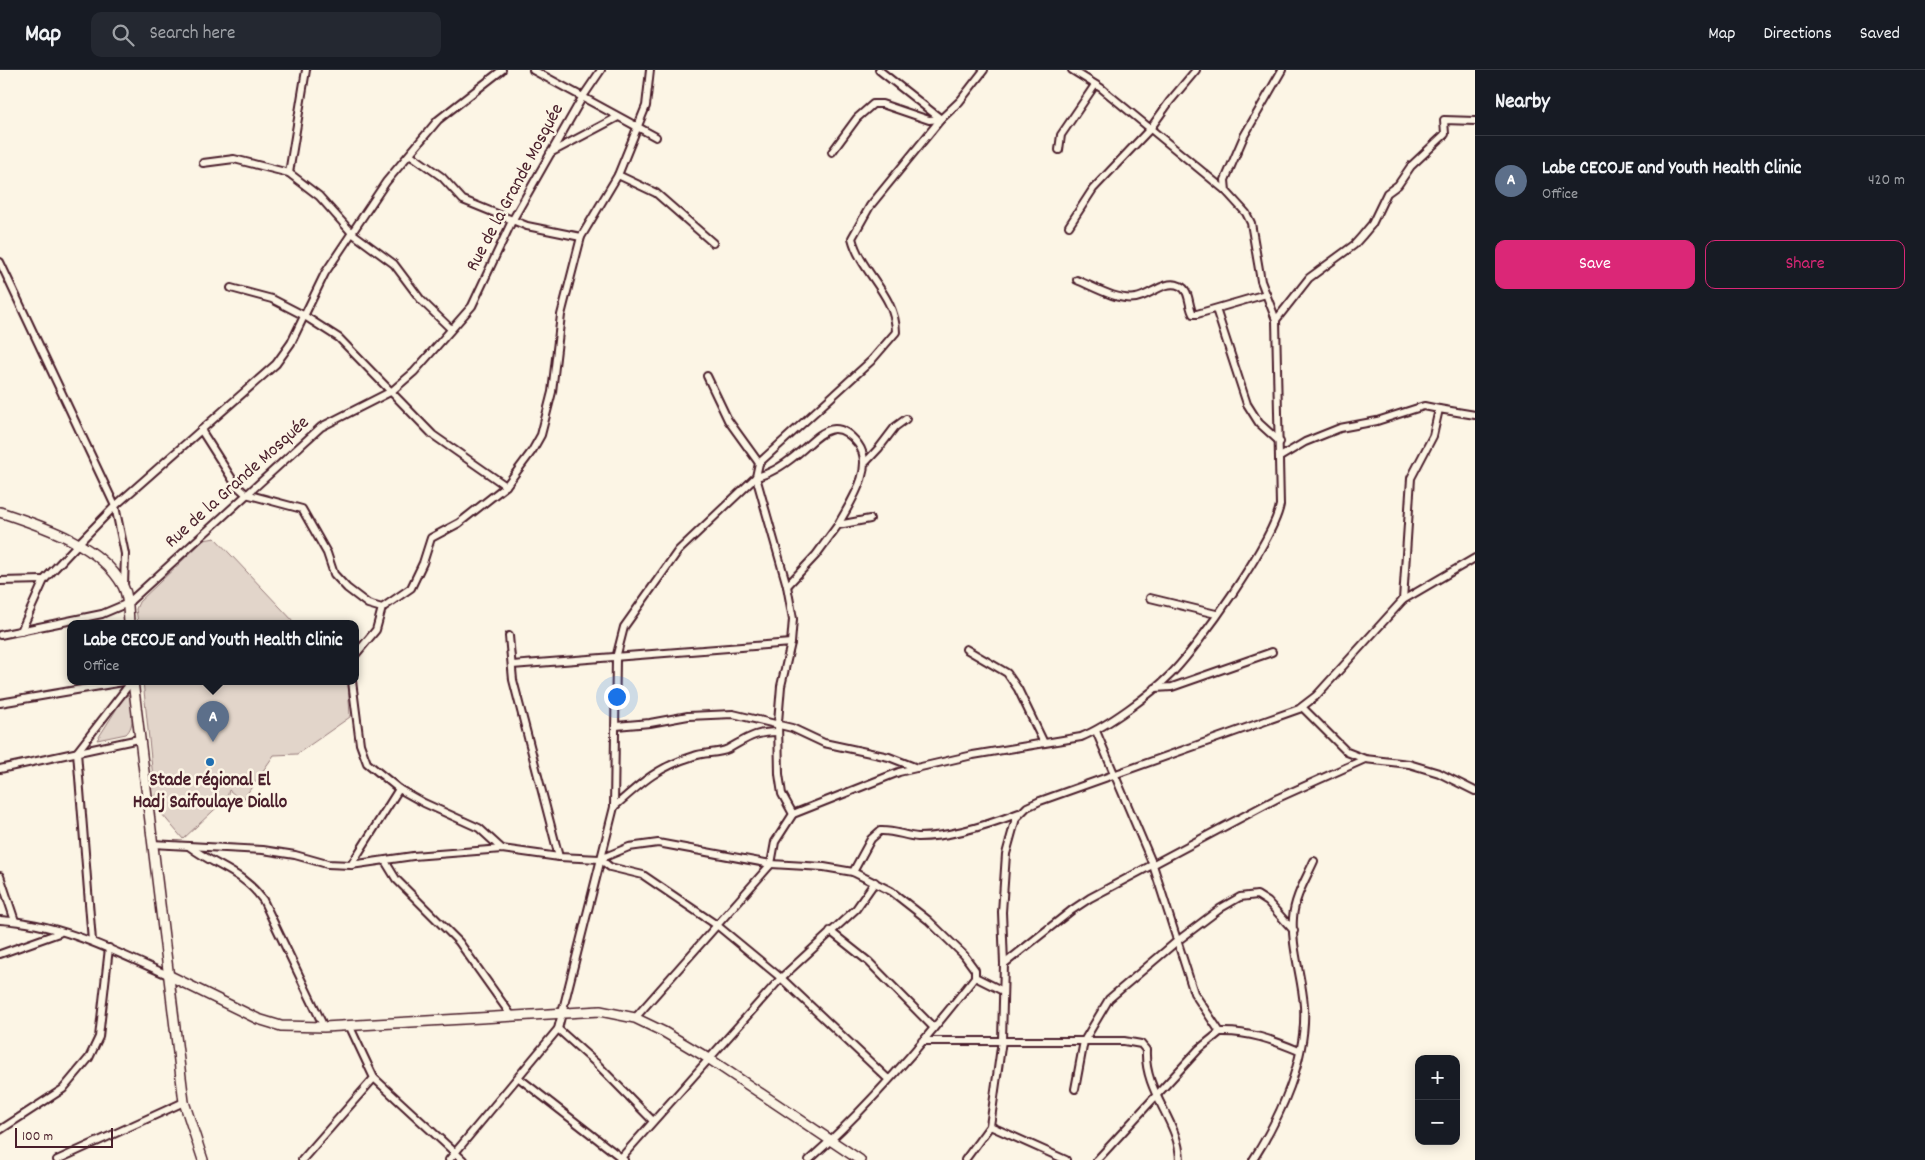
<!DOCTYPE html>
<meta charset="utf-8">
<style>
body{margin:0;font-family:Dekko,sans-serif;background:#242831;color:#f1f3f6}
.controls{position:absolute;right:15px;bottom:15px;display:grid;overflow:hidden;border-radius:10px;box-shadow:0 2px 12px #0003}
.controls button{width:45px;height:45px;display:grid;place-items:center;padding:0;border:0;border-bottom:1px solid #363941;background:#171b24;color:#f1f3f6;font:25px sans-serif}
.scale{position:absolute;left:15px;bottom:12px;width:98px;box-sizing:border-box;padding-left:5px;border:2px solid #4a1f2b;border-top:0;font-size:14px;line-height:18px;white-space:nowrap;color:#4a1f2b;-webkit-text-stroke:4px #fcf5e5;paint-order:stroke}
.you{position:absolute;left:616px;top:626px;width:18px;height:18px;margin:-12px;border:4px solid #fff;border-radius:50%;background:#1a73e8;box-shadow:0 0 0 8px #1a73e833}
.badge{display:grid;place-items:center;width:32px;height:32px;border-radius:50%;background:#db2777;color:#fff;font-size:16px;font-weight:700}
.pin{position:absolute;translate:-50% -41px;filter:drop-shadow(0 1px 2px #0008)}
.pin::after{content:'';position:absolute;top:26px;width:18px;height:15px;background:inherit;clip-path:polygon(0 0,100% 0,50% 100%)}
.popup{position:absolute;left:67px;top:550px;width:292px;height:65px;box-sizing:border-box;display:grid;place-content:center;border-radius:10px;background:#171b24;filter:drop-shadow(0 1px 4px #0005);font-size:16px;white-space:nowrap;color:#9ea1a6}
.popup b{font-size:19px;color:#f1f3f6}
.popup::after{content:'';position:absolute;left:50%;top:100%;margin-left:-10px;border:10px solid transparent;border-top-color:#171b24}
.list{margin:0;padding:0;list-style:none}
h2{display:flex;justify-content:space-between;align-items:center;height:65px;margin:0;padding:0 20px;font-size:21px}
h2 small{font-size:16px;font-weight:400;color:#9ea1a6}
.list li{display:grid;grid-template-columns:32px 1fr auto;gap:15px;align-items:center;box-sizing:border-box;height:90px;padding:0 20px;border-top:1px solid #363941}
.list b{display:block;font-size:19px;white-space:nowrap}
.list p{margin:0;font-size:16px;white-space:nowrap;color:#9ea1a6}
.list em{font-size:16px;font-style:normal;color:#9ea1a6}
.actions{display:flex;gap:10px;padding:15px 20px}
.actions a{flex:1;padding:11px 0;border:1px solid #db2777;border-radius:10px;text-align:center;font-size:18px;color:#db2777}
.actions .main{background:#db2777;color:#fff}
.icon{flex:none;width:28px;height:28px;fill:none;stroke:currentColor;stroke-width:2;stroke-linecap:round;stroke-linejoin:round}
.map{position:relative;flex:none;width:1475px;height:1090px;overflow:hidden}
header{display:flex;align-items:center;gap:30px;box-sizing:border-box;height:70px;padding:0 25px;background:#171b24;border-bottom:1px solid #363941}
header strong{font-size:24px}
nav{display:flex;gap:28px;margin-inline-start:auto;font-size:18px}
.search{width:350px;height:45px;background:#242831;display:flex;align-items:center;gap:12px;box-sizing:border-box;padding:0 18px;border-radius:10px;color:#9ea1a6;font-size:19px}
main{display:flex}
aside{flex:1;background:#171b24}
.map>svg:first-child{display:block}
</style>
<header>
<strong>Map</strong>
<div class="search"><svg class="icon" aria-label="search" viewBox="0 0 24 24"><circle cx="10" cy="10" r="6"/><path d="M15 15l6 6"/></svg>Search here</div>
<nav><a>Map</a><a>Directions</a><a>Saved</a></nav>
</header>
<main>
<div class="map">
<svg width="1475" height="1090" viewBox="0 0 1475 1090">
<rect width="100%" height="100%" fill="#fcf5e5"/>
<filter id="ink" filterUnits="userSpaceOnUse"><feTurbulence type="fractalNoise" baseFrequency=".02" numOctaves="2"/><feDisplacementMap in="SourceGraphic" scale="10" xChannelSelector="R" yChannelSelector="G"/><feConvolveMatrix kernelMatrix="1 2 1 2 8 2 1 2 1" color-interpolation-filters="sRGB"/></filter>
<g filter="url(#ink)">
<!-- green -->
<g fill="#e2d5ca" stroke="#967a7a">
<path d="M215 468 295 553H138L136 539 139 532 204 470Z"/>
<path d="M143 611H348L350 647 297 684 274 685 242 731 229 720 227 728 183 769 156 737Z"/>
<path d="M126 624 130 627C131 639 136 655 126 664L97 670Z"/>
</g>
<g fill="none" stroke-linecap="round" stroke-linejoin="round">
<!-- street casing -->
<g stroke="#4a1f2b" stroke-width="10">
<g id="street">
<path d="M533 0 656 67"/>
<path d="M1072 0 1101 18 1226 121"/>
<path d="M1059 80 1061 65 1095 15"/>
<path d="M832 82 857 48 873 34H882L929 50 941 49 960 31 984 0"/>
<path d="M550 83 618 47"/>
<path d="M411 85 442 107 463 130 527 156 581 167"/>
<path d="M203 93 234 89 289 103 319 126 352 163 394 194 421 230 451 259"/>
<path d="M289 103 306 0"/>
<path d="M618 105 656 123 713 173"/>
<path d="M1069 156 1093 119 1150 59 1170 31 1196 0"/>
<path d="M0 192 115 436 125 484 124 516"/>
<path d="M1077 210C1094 217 1117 231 1136 228 1150 226 1165 209 1180 216 1190 220 1188 235 1193 244H1197L1266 224"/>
<path d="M231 218 272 229 303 245 339 268 433 365 506 416"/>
<path d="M1216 239 1247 334 1259 353 1280 372"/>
<path d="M1276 250 1309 208 1354 175 1362 166 1372 154 1387 123 1398 115 1411 96 1445 64 1444 50 1475 51"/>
<path d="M201 360 236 415 246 424 302 439 327 483 334 504 347 518 368 534 382 538 411 518 423 493 431 468 459 453 506 416 532 381 541 365 552 322 561 245 581 167 618 105 646 36 650 0"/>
<path d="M1280 387 1305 372 1340 358 1377 351 1424 336 1439 339"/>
<path d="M759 393 871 291 896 262C896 225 861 203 852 168L870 136 941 49 879 0"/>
<path d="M864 394 879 378 895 357 906 349"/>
<path d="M0 511 44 510"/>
<path d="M787 516 816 485 838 455 870 449"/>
<path d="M1150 528 1216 544"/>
<path d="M1403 530 1475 488"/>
<path d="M21 561 44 510 78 474 115 436 276 294 291 273 325 203 386 112 438 50 502 0"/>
<path d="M0 565 102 544 128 533 321 357 392 321 414 302 472 236 512 151 582 28 601 0"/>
<path d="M509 566 513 610 559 787"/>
<path d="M966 579 1007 603 1018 619 1044 673"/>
<path d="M356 584 376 560 382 538"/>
<path d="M512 595 791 573"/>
<path d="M352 611 360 674 367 693 399 719 424 733 479 758 502 779"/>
<path d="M1155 618 1172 617 1272 582"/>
<path d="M0 633 129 611"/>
<path d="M1303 638 1347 682 1365 689 1409 694 1439 703 1475 721"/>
<path d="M616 656 650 653 688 646 733 644 792 658 824 673 889 687 917 698"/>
<path d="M1096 661 1153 795 1194 923 1220 962C1248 961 1273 970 1299 981"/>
<path d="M0 699 139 669"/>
<path d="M614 737C642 712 658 697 694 686 705 682 718 684 728 679 748 668 754 662 778 662"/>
<path d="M793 744 782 724 779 704 778 652 781 616 791 573 793 549 787 516 756 407C770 404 785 394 796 385 817 369 833 342 858 374 876 398 849 434 838 455"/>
<path d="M152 774 263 780 295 785 327 794 351 795 413 786 502 779 559 787 600 789 629 777 658 773 771 794 824 797 853 802 891 821 928 850 964 885 975 900V907C925 971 870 1036 809 1090"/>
<path d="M190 777C218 798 242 801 263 830L324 957"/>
<path d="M600 789 610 797 643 805 718 856 781 908 888 1009"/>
<path d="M385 791 396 809 459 872 511 945"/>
<path d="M351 795 399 719"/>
<path d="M853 802 871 769 880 761C893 760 905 766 918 767 952 767 988 755 1019 743"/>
<path d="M0 806 15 851"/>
<path d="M0 850C60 853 116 882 170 906"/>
<path d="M830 861 869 892 933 957"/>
<path d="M92 871 77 682 132 611"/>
<path d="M0 884 59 863"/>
<path d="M1004 894 1072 840 1090 828 1278 728 1365 689"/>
<path d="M975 907 1003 921"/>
<path d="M635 948 771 794 775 772 793 744 899 702 973 685 1081 667C1108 656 1150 625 1171 604 1198 577 1273 471 1280 435L1276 250 1261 211 1251 153 1246 143 1226 121 1225 110 1244 66 1282 0"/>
<path d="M558 959 596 993 653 1051"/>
<path d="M922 971H1124L1141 974 1146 980C1144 1023 1179 1050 1180 1090"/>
<path d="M374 1008 463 1090"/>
<path d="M519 1008 624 1090"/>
<path d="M1075 1019 1084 971 1109 929 1176 872 1221 838 1240 827 1257 825 1268 832 1294 861"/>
<path d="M990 1056 1066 1090"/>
<path d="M0 1060 63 1019 89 988 99 967 109 878"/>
<path d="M57 1090 184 1032"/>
<path d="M302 1090 374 1008 349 955"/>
<path d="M449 1090 558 959 614 737 616 588 624 557 678 481 756 407 759 393 728 350 707 306"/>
<path d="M619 1090 781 908 856 839 875 812"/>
<path d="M965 1090 990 1056 1002 970 1004 894 1002 842 1006 784 1016 748 1027 737 1040 731 1299 639 1316 626 1403 530 1411 408 1433 366 1439 339 1475 345"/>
<path d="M1097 1090 1199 979 1220 962"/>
<path d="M1253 1090C1281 1046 1307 989 1304 936 1302 907 1291 877 1293 848 1294 828 1306 809 1314 791"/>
</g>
</g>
<!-- secondary casing -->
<g stroke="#4a1f2b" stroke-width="12">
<g id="secondary">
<path d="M0 442C42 456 100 474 123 516 129 527 128 541 129 553"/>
<path d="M133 611 184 1032 203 1090"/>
<path d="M170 906 258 949 281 956 324 957 600 941 635 948 664 962 708 988 860 1090"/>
</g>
</g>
<!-- street -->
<use href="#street" stroke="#fcf5e5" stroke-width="6"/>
<!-- secondary -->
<use href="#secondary" stroke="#fcf5e5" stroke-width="9"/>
</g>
</g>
<!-- markers -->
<circle fill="#1f6fb2" stroke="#fcf5e5" stroke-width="2" cx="210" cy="692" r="5"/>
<g text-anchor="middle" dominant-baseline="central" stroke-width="5" stroke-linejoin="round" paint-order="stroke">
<!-- street labels -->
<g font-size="19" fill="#4a1f2b" stroke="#fcf5e5">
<text transform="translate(516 118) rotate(-62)">Rue de la Grande Mosquée</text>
<text transform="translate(238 413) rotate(-42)">Rue de la Grande Mosquée</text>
</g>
<!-- poi labels -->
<g font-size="19" font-weight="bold" fill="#4a1f2b" stroke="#fcf5e5">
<text x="210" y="711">Stade régional El<tspan x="210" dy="22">Hadj Saifoulaye Diallo</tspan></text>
</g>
</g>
</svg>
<div class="controls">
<button>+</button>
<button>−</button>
</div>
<div class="scale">100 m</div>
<div class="you"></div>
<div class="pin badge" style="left:213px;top:672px;background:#5c6f8a">A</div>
<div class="popup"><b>Labe CECOJE and Youth Health Clinic</b>Office</div>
</div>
<aside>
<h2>Nearby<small></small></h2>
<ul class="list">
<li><span class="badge" style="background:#5c6f8a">A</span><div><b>Labe CECOJE and Youth Health Clinic</b><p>Office</p></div><em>420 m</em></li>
</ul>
<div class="actions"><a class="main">Save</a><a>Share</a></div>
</aside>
</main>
